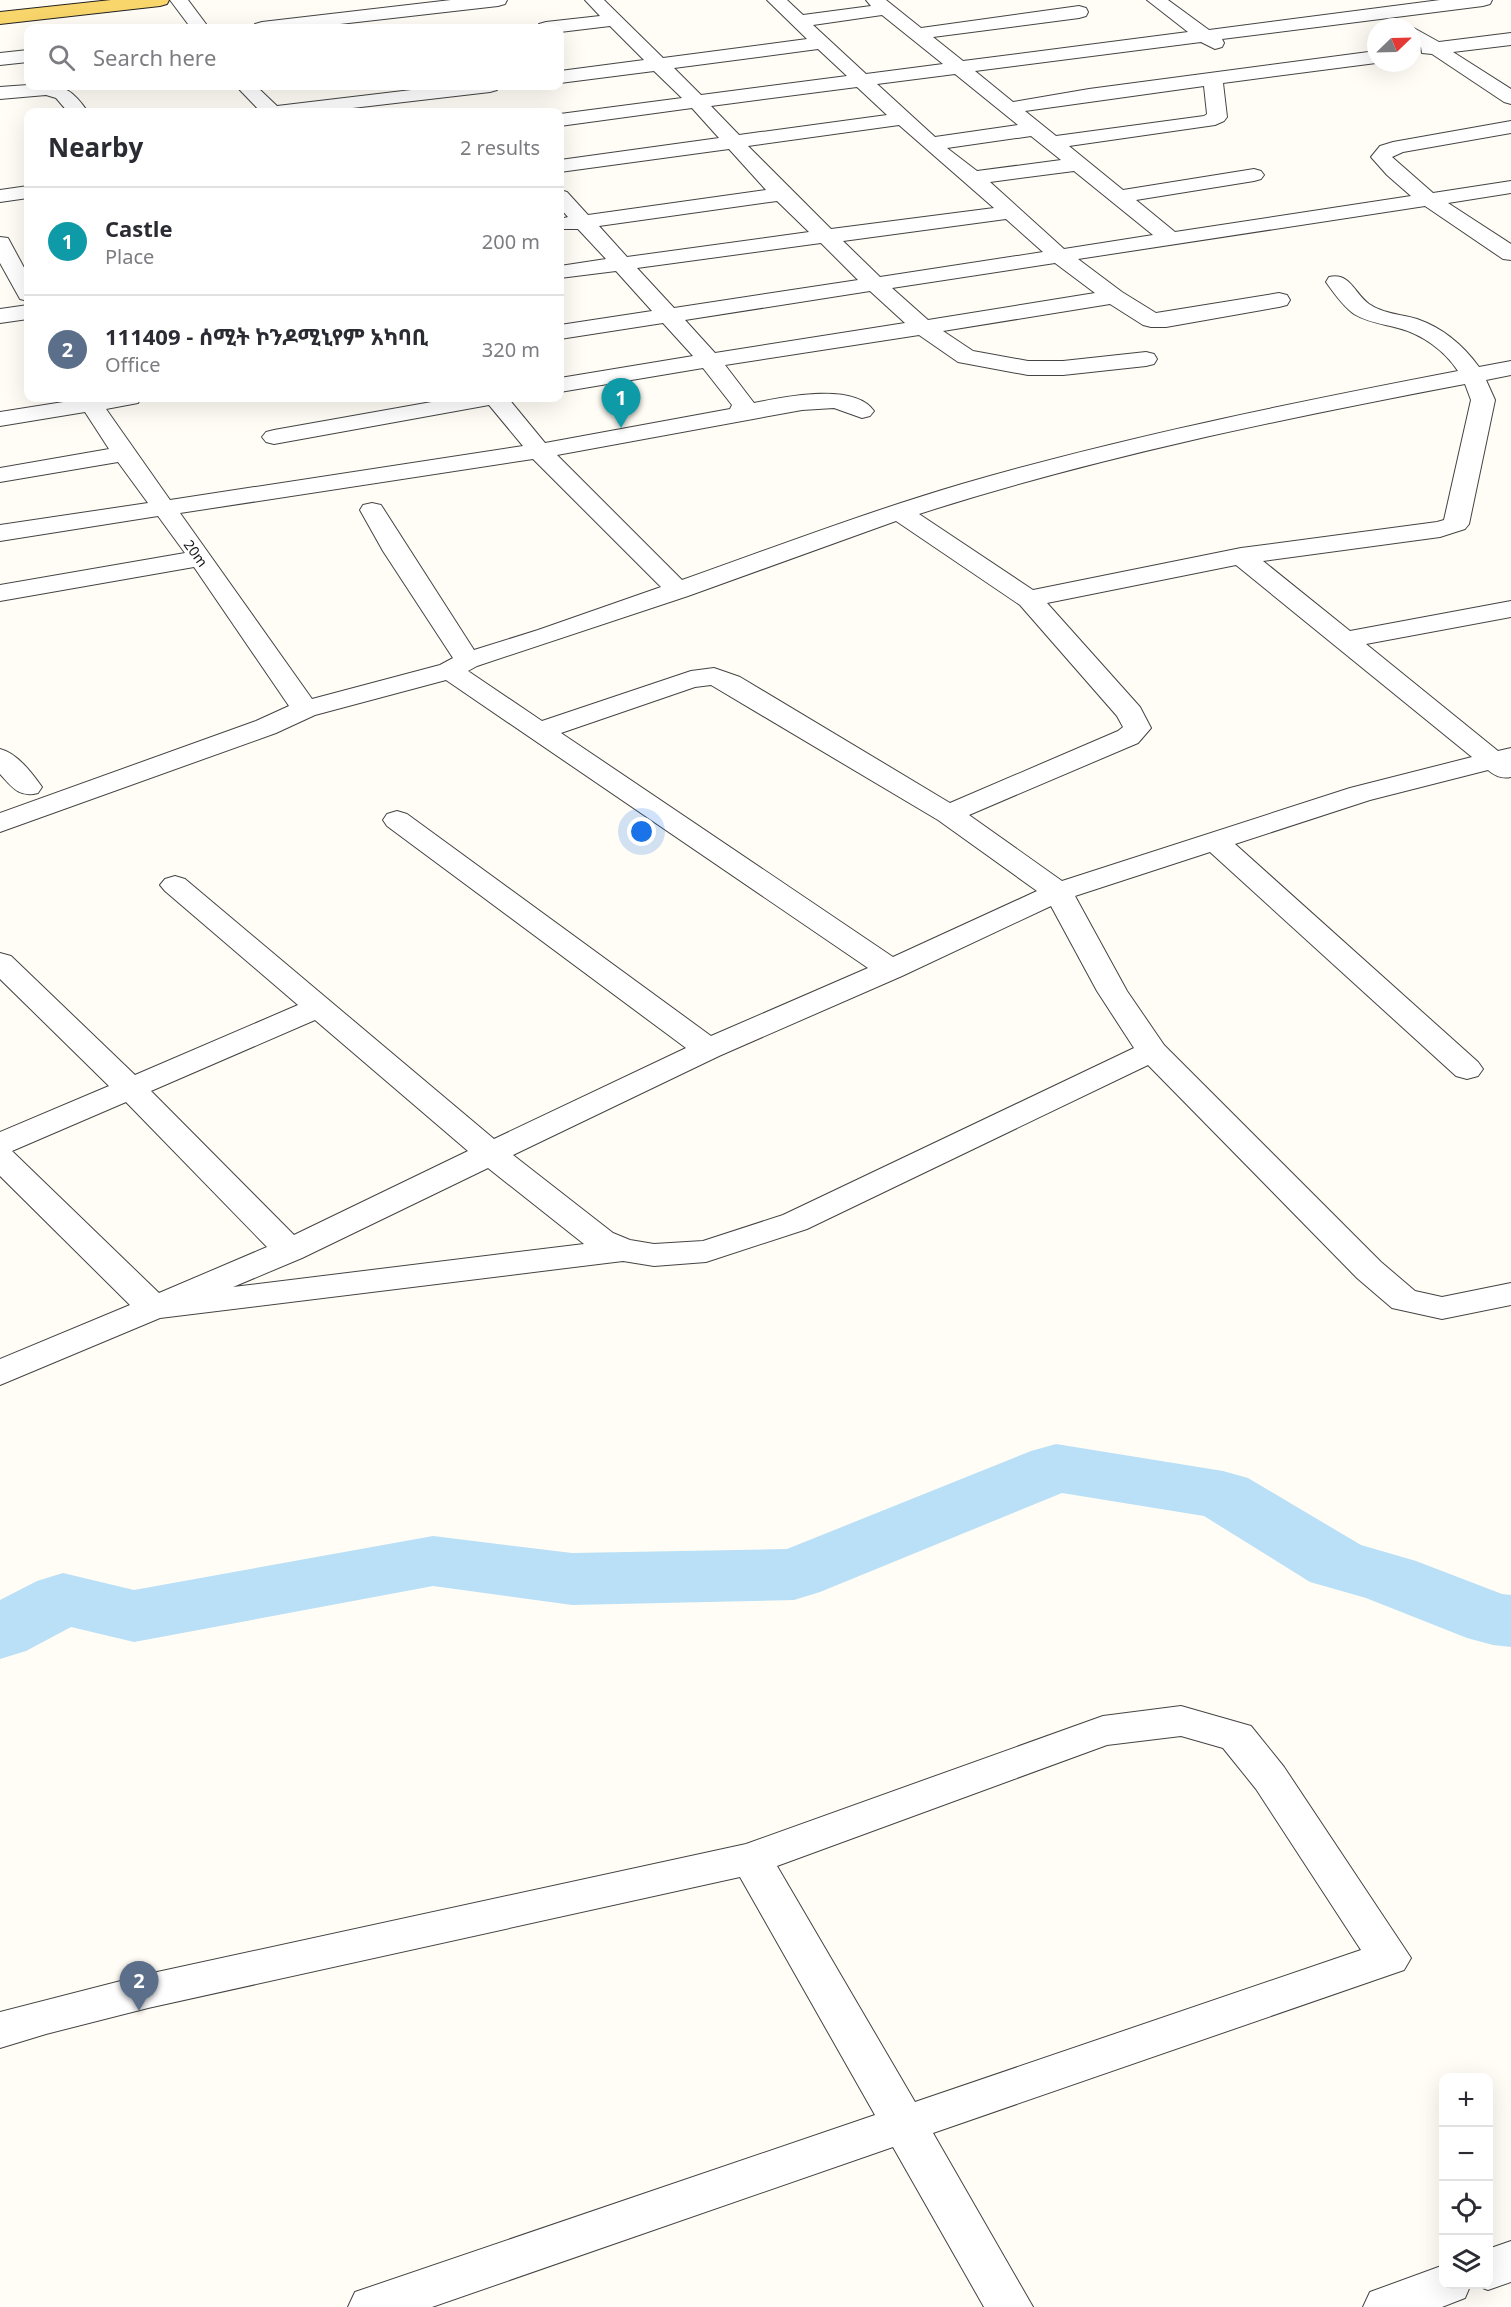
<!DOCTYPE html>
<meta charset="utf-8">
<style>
body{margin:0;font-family:Georgia,"Noto Sans Ethiopic",serif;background:#f7f7f7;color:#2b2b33}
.controls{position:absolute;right:18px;bottom:18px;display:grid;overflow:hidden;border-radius:12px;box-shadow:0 6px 24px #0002}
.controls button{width:54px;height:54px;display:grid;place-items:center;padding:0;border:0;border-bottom:2px solid #e1e1e2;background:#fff;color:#2b2b33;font:30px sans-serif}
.compass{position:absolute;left:1367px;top:18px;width:54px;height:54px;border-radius:50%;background:#fff;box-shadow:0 6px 24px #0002;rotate:67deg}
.you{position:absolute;left:642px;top:832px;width:21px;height:21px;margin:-15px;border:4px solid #fff;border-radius:50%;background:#1a73e8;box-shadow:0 0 0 9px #1a73e833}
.badge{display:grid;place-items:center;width:39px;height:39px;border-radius:50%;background:#db2777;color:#fff;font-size:20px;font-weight:700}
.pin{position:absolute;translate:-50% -50px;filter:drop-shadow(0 2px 3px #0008)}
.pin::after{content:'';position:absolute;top:32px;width:21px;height:18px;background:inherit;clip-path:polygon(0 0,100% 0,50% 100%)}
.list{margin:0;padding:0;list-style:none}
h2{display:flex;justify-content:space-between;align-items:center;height:78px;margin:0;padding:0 24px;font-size:26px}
h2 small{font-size:20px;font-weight:400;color:#7c7c81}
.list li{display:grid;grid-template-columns:39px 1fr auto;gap:18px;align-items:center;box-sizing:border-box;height:108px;padding:0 24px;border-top:2px solid #e1e1e2}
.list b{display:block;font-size:22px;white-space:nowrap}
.list p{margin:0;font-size:20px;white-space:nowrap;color:#7c7c81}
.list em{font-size:20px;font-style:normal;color:#7c7c81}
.icon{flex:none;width:33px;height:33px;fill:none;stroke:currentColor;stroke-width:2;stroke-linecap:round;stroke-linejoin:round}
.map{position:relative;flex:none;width:1511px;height:2307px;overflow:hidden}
.search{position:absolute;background:#fff;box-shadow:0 6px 24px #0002;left:24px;top:24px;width:540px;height:66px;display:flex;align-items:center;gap:15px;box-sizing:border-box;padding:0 21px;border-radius:12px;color:#7c7c81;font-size:22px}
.panel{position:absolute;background:#fff;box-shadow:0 6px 24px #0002;left:24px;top:108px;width:540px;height:294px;border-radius:12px}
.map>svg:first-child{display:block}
</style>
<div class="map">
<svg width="1511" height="2307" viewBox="0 0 1511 2307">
<rect width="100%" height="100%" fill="#fffdf5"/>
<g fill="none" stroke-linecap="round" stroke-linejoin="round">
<!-- river -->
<path fill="#b9e0f7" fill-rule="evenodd" d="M1056 1444 1223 1471 1248 1478 1361 1545 1416 1561 1502 1594 1511 1595V1647L1493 1645 1467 1638 1366 1598 1310 1582 1204 1516 1062 1493 820 1592 794 1600 572 1605 433 1586 134 1642 71 1627 26 1651 0 1659V1600L37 1581 63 1573 134 1590 433 1536 572 1553 787 1549 1031 1451Z"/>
<!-- minor casing -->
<g stroke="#444" stroke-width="2">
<g id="minor">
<path d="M170 0H188L209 28H191Z"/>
<path d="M451 0H507L505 4 498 6 305 28H253L255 24 262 22Z"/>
<path d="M585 0H604L663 58 807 39 767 0H787L803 15 871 6 866 0H886L921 28 1079 6 1086 8 1088 12 1086 16 1079 18 933 37 963 61 1188 32 1147 0H1168L1209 30 1440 0H1492L1490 4 1483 6 1222 39 1224 43 1222 47 1215 49 1201 42 975 71 1013 102 1089 89 1376 51V63L1223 83 1227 117 1224 121 1215 125 1069 146 1123 190 1254 169 1261 171 1264 175 1261 179 1254 181 1136 200 1175 232 1411 196 1387 175 1371 157 1380 146 1393 142 1511 121V133L1403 152 1392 157 1433 193 1511 181V193L1448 203 1511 244V260L1503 259 1425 206 1078 259 1122 292 1156 313 1279 293 1287 295 1290 300 1287 305 1279 307 1166 327H1151L1143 325 1110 304 943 331 973 351 1028 361H1063L1146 352 1154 354 1157 359 1154 364 1146 366 1063 375H1028L958 362 919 335 725 365 754 403C784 397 854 382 874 411L870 416 862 418 834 408 802 410 557 455 682 580C775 547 867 512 962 484 1124 437 1292 403 1458 371 1445 351 1422 334 1398 328 1383 324 1367 322 1354 314 1344 307 1333 292 1326 282L1329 277C1350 272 1354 293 1369 304 1383 314 1401 314 1417 319 1443 328 1463 345 1479 367L1511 361V375L1486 380 1495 400 1469 524 1465 529 1440 537 1263 561 1350 631 1511 601V617L1366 644 1498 751 1511 748V777C1502 779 1495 776 1488 770L1370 800 1235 844 1478 1062 1483 1069 1478 1076 1467 1079 1456 1076 1210 852 1075 896 1127 991 1164 1045 1381 1262 1415 1291 1442 1297 1511 1283V1305L1442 1319 1392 1308 1357 1278 1148 1065 807 1229 706 1262 654 1266 623 1261 160 1318 0 1385V1359L130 1305 0 1176V1132L109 1086 0 979V953L11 956 135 1075 298 1005 165 891 160 885 165 879 175 876 185 879 494 1139 686 1048 387 826 383 820 387 814 397 811 407 814 711 1036 868 968 446 680 315 715 276 733 0 832V813L256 721 289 706 194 567 0 601V585L185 553 158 516 0 541V525L148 503 118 462 0 482V468L109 449 85 412 0 426V412L76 400V398H141L138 403 106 409 170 500 523 446 489 405 274 444 266 442 262 437 266 432 274 430 454 398H508L545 443 730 409 732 405 703 368 560 392V378L693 356 663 323 560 339V325L652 311 616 271 560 278V266L606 259 578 229H560V219L568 217 560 208V190L567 192 588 215 766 190 729 149 560 172V160L719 138 692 108 560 126V114L682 98 654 71 560 83V71L644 60 610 26 560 32V28H537L539 24 546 22 600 16ZM882 15 943 64 866 74 813 25ZM818 49 847 76 701 95 674 68ZM955 74 1018 125 935 137 877 84ZM1204 86 1207 114 1204 116 1056 136 1025 111ZM857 87 887 115 739 135 711 106ZM899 125 994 208 831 229 748 146ZM1031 136 1061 160 977 171 947 148ZM1074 171 1153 235 1064 249 990 182ZM777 201 809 232 627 257 599 226ZM1006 219 1043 252 880 277 843 241ZM821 243 858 280 674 308 637 268ZM1055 263 1095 293 928 320 892 288ZM870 291 905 323 715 353 685 320ZM1465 384 1471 400 1444 520 1437 522 1241 548 1033 590 919 514C1096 457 1281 419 1465 384ZM533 459 661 587 538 630 474 650 381 505 372 503 363 505 360 510 383 551 453 658 440 665 312 699 180 513ZM896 521 1020 605 1117 716 1123 727 1118 731 950 803 740 677 714 668 691 671 542 721 468 671 477 666 688 596ZM1236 565 1472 757 1350 788 1062 881 969 815 1138 743 1151 728 1140 707 1047 603ZM711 685 938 820 1037 891 893 957 561 733 695 687ZM1051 906 1097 991 1134 1048 783 1215 703 1241 654 1244 630 1240 613 1233 513 1155 719 1056 902 976ZM315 1020 468 1151 294 1235 151 1091ZM126 1102 267 1247 159 1293 12 1151ZM488 1168 584 1244 233 1287 302 1258Z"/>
<path d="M1412 27 1439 42 1511 33V45L1453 52 1511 89V104L1504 102 1432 54 1422 53 1421 47 1412 41Z"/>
<path d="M28 50V62L0 65V53Z"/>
<path d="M28 85C61 91 65 79 88 112H68L56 98 46 95 0 99V87Z"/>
<path d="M236 86H256L277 106 445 86H500L497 90 490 92 318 112H261Z"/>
<path d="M28 186V198L0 202V190Z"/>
<path d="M0 237 8 238 28 275V301L20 299 0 263Z"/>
<path d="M28 305V319L0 323V309Z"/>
<path d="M0 749C17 753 32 773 42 787L38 793C19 798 12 787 0 774Z"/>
<path d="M1181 1706 1251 1726 1284 1767 1411 1958 1404 1970 933 2133 1033 2307H984L893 2147 432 2307H348L355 2292 875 2115 740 1877 148 2008 46 2034 0 2048V2012L148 1974 746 1844 1089 1721 1103 1716ZM1181 1736 1223 1748 1256 1789 1361 1950 915 2102 777 1866 1107 1745Z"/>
<path d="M1511 2241V2282L1488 2290 1472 2284H1488V2249Z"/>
<path d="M1444 2265V2284H1471L1465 2298 1442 2307H1363L1370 2292Z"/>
</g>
</g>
<!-- major casing -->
<g stroke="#222" stroke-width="2">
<path id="major" d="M111 0H169L167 4 160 6 0 24V12Z"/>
</g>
<!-- minor -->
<use href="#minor" fill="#fff" fill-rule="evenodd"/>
<!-- major -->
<use href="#major" fill="#f9d66b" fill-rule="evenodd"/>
</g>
<g text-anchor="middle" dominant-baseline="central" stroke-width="6" stroke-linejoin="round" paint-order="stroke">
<!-- far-street labels -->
<g font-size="14" fill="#111" stroke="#fff">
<text transform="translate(196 553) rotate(54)">20m</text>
</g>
</g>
</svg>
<div class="controls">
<button>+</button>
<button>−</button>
<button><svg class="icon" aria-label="locate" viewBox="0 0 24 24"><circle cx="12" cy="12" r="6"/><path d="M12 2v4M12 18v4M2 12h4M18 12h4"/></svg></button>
<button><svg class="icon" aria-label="layers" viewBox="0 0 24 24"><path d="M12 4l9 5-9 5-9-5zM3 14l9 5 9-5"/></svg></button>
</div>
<svg class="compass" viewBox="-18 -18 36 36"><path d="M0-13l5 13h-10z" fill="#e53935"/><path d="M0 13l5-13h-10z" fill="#7c7c81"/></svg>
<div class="you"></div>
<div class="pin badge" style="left:621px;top:428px;background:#0f9aa8">1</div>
<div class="pin badge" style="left:139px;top:2011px;background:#5c6f8a">2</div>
<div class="search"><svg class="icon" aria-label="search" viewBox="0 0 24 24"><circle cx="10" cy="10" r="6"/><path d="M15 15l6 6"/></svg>Search here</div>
<section class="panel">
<h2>Nearby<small>2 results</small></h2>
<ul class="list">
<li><span class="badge" style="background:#0f9aa8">1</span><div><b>Castle</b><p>Place</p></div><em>200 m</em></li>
<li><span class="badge" style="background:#5c6f8a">2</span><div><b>111409 - ሰሚት ኮንዶሚኒየም አካባቢ</b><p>Office</p></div><em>320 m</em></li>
</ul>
</section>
</div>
